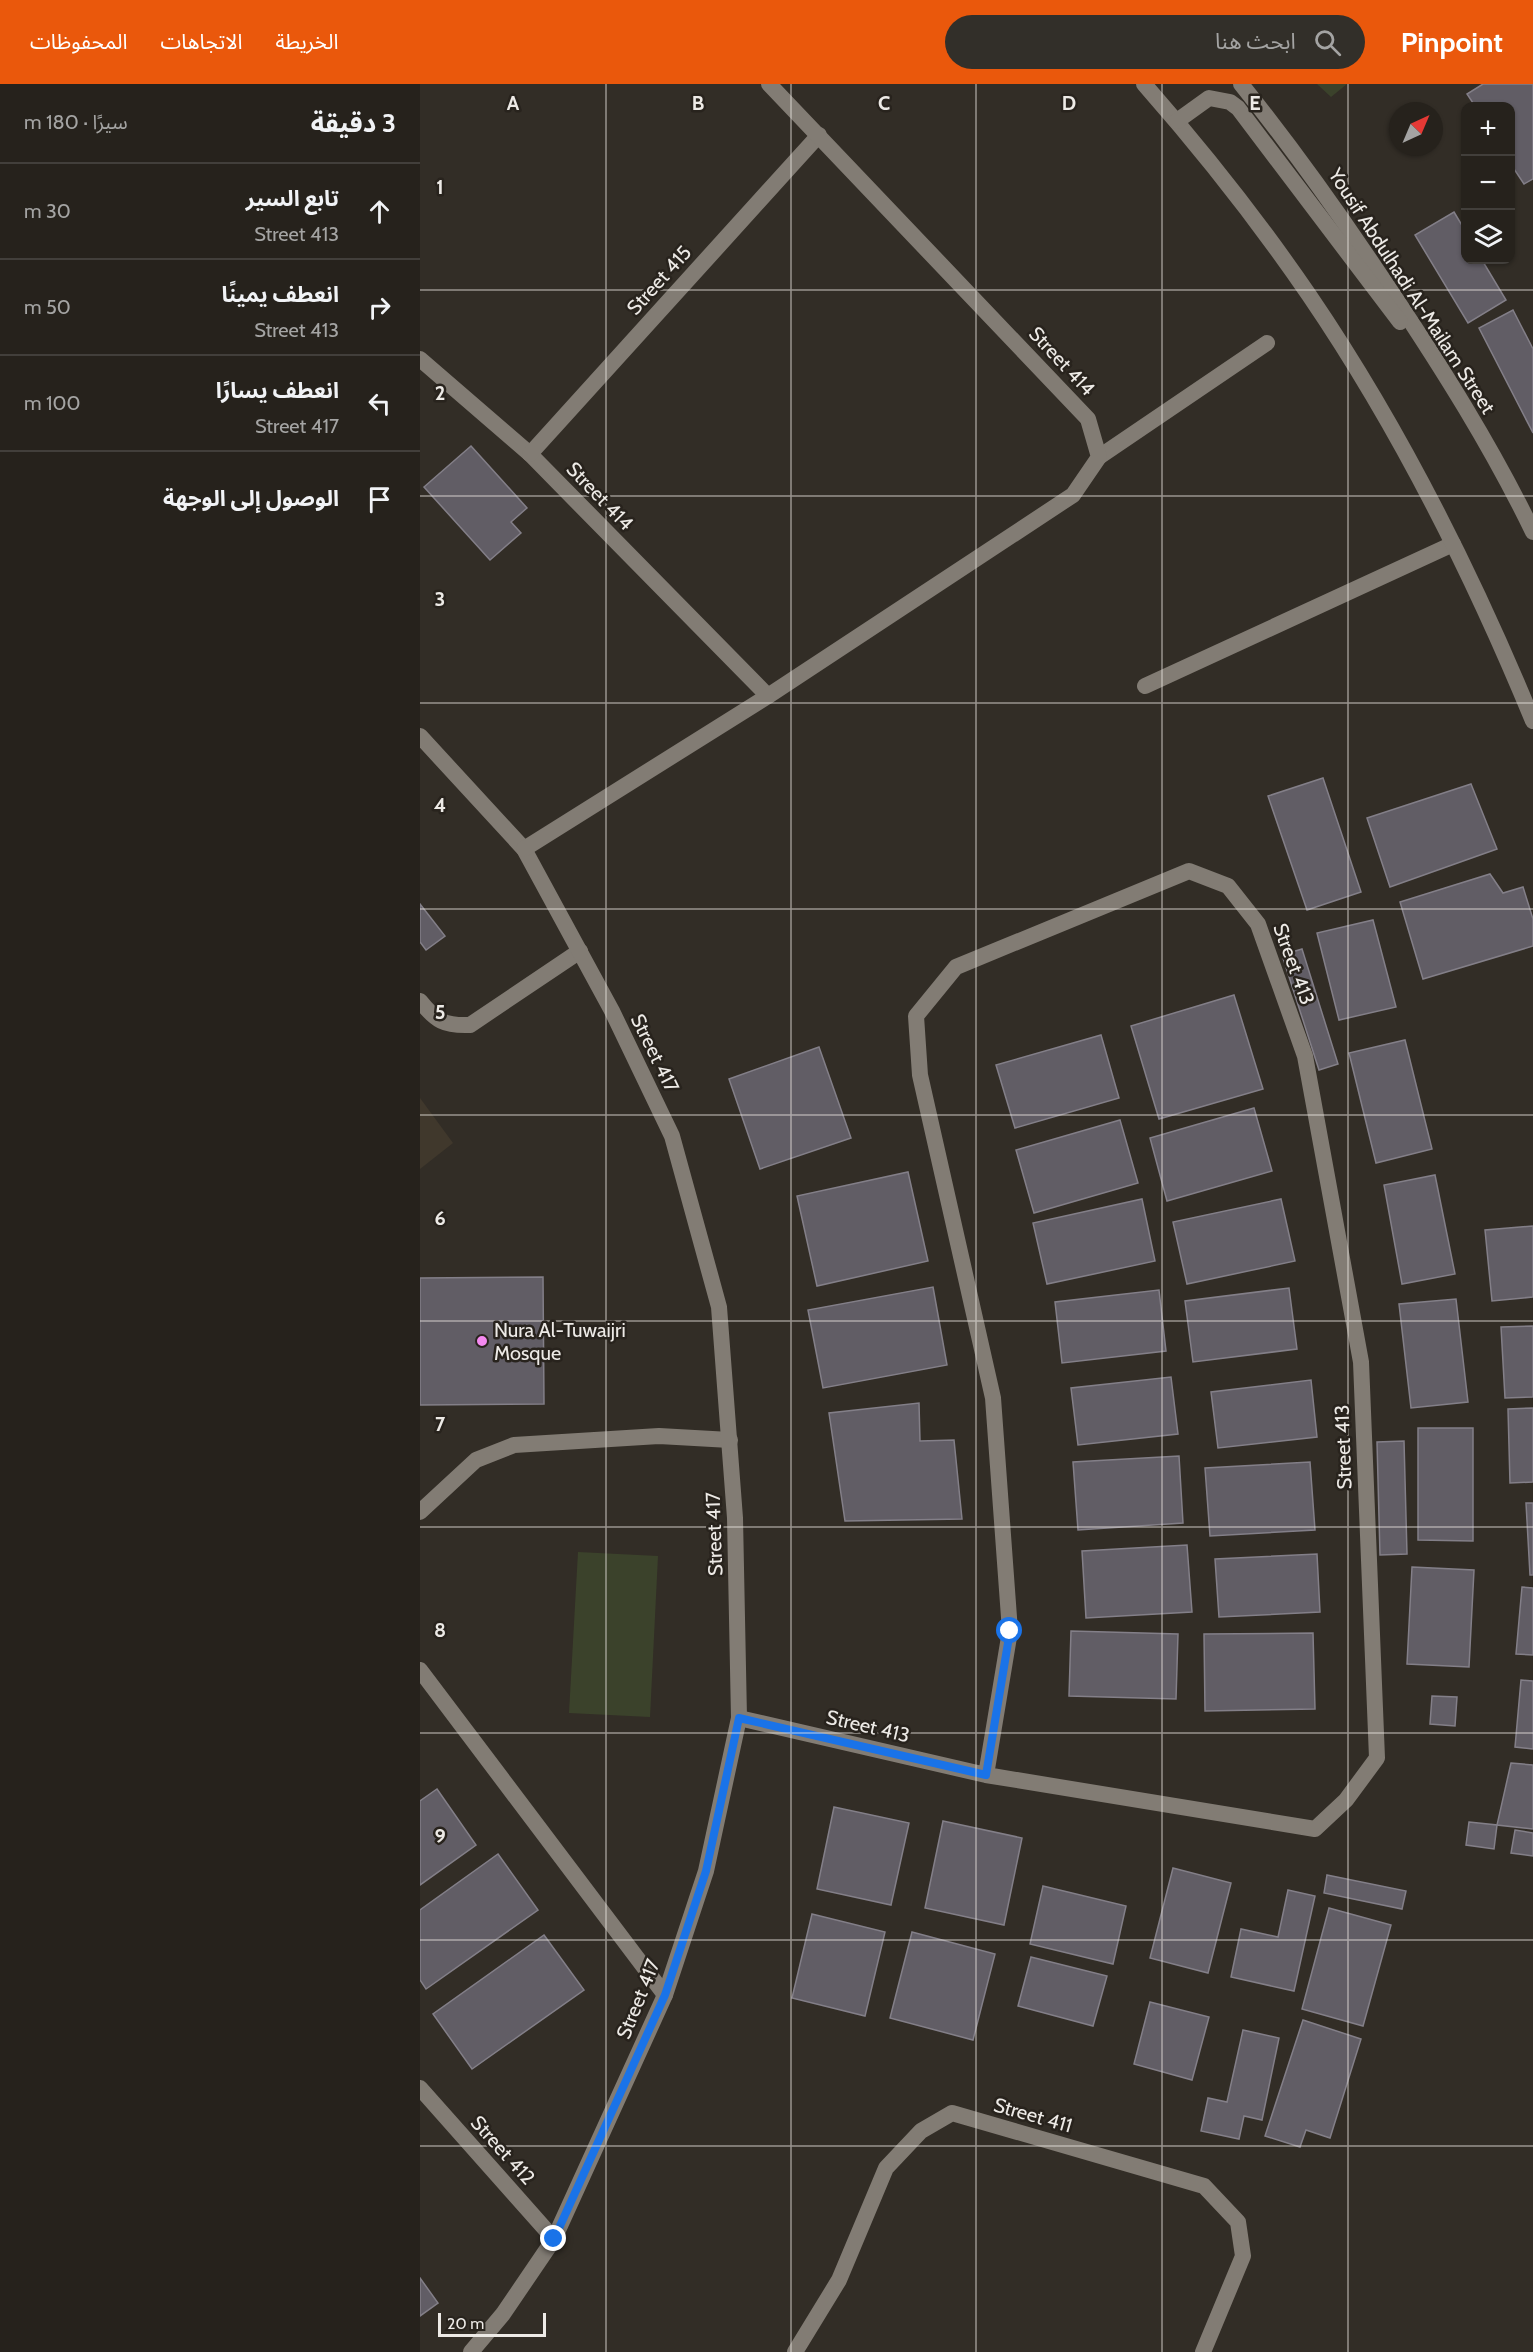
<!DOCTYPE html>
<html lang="ar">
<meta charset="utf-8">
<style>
body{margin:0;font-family:Cabin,"Noto Sans Arabic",sans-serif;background:#322f29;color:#f1f3f6;direction:rtl}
.controls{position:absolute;right:18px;top:18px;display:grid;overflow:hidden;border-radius:12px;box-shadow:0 2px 4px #0004}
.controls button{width:54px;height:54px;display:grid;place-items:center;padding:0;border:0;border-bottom:2px solid #423f3b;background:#26221c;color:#f1f3f6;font:30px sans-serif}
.compass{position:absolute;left:969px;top:18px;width:54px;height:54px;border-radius:50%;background:#26221c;box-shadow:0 2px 4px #0004;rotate:44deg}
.scale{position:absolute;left:18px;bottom:15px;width:108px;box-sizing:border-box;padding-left:6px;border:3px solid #edeae6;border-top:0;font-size:16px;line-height:21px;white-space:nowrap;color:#edeae6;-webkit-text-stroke:4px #28231d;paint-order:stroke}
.stop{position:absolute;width:18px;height:18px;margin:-14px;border:4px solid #1a73e8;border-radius:50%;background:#fff}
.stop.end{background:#1a73e8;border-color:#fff;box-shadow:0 2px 6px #0008}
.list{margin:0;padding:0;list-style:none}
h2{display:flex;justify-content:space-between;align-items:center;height:78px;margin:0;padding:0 24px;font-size:26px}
h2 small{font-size:20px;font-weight:400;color:#a4a4a3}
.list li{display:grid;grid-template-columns:39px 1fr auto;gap:18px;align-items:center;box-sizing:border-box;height:96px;padding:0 24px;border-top:2px solid #423f3b}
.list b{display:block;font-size:22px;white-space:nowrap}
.list p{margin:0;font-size:20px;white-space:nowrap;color:#a4a4a3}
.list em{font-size:20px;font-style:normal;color:#a4a4a3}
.icon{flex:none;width:33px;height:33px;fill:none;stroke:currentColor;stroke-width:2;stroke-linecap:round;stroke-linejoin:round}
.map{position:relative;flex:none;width:1113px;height:2268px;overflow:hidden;direction:ltr}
header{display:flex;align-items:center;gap:36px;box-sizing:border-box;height:84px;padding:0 30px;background:#ea580c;color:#fff}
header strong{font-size:28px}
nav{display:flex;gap:33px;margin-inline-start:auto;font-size:21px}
.search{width:420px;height:54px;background:#322f29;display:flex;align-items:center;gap:15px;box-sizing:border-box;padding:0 21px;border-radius:33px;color:#a4a4a3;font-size:22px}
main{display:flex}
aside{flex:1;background:#26221c}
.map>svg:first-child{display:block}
</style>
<header>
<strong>Pinpoint</strong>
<div class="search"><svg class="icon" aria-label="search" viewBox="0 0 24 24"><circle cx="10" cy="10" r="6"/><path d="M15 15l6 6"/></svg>ابحث هنا</div>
<nav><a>الخريطة</a><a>الاتجاهات</a><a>المحفوظات</a></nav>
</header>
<main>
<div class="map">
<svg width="1113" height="2268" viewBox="0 0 1113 2268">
<rect width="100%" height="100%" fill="#322d26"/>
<!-- built -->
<path fill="#40382c" d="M0 1014 33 1059 0 1085Z"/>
<!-- green -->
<g fill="#3b422b">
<path d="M897 0H927L911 13Z"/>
<path d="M158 1468 238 1472 230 1633 149 1629Z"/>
</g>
<!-- building -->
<g fill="#615d65" stroke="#837f88" stroke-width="1.5">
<path d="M1063 0H1113V95L1104 100 1090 79V22H1055L1047 10Z"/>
<path d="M1034 128 1046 148V176H1062L1086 216 1048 239 995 151Z"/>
<path d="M1093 226 1113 265V349L1059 244Z"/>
<path d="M51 362 107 424 91 438 101 449 70 476 4 403Z"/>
<path d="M903 694 941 808 887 826 848 712Z"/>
<path d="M1051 700 1077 765 970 803 947 734Z"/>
<path d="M1070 790 1083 809 1103 803 1113 835V862L1003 895 980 818Z"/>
<path d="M0 820 25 852 6 866 0 858Z"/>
<path d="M953 836 976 923 919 936 897 849Z"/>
<path d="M882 865 918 980 899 986 862 871Z"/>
<path d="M814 911 843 1005 739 1035 711 942Z"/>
<path d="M681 951 699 1014 595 1044 576 981Z"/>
<path d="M985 956 1012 1065 956 1079 929 969Z"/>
<path d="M399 963 431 1054 340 1085 309 995Z"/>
<path d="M834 1024 852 1087 747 1117 730 1054Z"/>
<path d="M700 1036 718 1099 614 1129 596 1066Z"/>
<path d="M488 1088 508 1177 397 1202 377 1112Z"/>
<path d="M1015 1091 1035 1190 982 1200 964 1101Z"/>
<path d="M722 1115 735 1177 627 1200 613 1139Z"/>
<path d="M861 1115 875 1177 767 1200 753 1138Z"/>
<path d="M1113 1142V1213L1072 1217 1065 1146Z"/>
<path d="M123 1193 124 1320 0 1321V1194Z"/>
<path d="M513 1203 527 1281 403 1304 388 1226Z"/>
<path d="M869 1204 877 1265 773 1278 765 1217Z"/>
<path d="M739 1206 746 1267 642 1279 635 1218Z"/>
<path d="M1036 1215 1048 1318 991 1324 979 1220Z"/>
<path d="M1113 1242V1313L1085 1314 1081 1243Z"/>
<path d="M751 1293 758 1350 658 1361 651 1304Z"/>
<path d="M891 1296 897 1353 798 1364 791 1308Z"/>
<path d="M499 1319 500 1357 534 1356 542 1435 425 1437 409 1329Z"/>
<path d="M1113 1324V1398L1090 1399 1088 1325Z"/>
<path d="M998 1344H1053V1457L998 1456Z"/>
<path d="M984 1357 987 1470 960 1471 957 1358Z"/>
<path d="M759 1372 763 1439 658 1446 653 1378Z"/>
<path d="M890 1378 895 1446 790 1452 785 1384Z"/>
<path d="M1106 1419H1113V1491H1110Z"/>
<path d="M767 1461 772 1528 666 1534 662 1467Z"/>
<path d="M897 1470 900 1528 799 1533 795 1475Z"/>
<path d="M992 1483 1054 1486 1049 1583 987 1580Z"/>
<path d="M1102 1503 1113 1504V1571L1096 1570Z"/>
<path d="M651 1547 758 1550 756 1615 649 1612Z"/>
<path d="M893 1549 895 1625 785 1627 784 1550Z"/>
<path d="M1101 1596 1113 1597V1665L1095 1663Z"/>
<path d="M1012 1612 1037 1613 1035 1642 1010 1640Z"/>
<path d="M1091 1679 1113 1681V1745L1077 1741Z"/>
<path d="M17 1705 56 1761 0 1801V1717Z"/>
<path d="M414 1723 489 1739 471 1821 397 1805Z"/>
<path d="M523 1737 602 1754 584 1841 505 1824Z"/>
<path d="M1049 1738 1077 1741 1074 1765 1046 1761Z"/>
<path d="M1095 1746 1113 1749V1772L1091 1769Z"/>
<path d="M78 1770 118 1826 6 1905 0 1896V1826Z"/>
<path d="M753 1784 811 1799 788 1889 730 1874Z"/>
<path d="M907 1791 986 1807 982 1825 904 1809Z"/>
<path d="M623 1802 706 1822 693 1880 610 1860Z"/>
<path d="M868 1806 895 1812 874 1907 811 1893 821 1845 858 1853Z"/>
<path d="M909 1824 971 1841 943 1942 882 1925Z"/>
<path d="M392 1830 465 1848 445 1932 372 1914Z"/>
<path d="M492 1848 575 1870 553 1956 470 1934Z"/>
<path d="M124 1851 164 1906 52 1985 13 1930Z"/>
<path d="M611 1873 687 1892 673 1942 598 1922Z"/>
<path d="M730 1918 789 1933 772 1996 714 1980Z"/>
<path d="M883 1936 941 1955 910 2054 886 2046 880 2063 845 2052Z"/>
<path d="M823 1946 859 1954 842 2036 824 2032 819 2055 781 2047 788 2014 807 2018Z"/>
<path d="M0 2194 18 2219 0 2232Z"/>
</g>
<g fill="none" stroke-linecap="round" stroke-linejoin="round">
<!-- service -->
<g stroke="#827c74" stroke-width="16">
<path d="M679 373 847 259"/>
<path d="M725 602 1033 460"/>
<path d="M0 917C16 937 24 942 50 941L160 867"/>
<path d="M0 1428 56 1376 94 1361 239 1352 310 1356"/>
<path d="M0 1586 245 1911"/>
</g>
<!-- minor -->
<g stroke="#827c74" stroke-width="16">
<path d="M0 275 110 370 348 612"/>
<path d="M110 370 399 51"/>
<path d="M0 652 104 765 192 927 252 1052 299 1223 315 1434 319 1634 286 1787 245 1911 134 2155 83 2230 51 2268"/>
<path d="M104 765 348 612 653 411 679 373 668 335 349 0"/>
<path d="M319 1634 566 1691 895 1745 926 1716 957 1674 941 1278 885 972 838 840 808 802 769 787 536 883 496 932 500 991 573 1314 590 1547 566 1691"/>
<path d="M0 2004 134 2155"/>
<path d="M375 2268 419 2196 466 2084 501 2047 532 2029 784 2102 818 2138 823 2172 783 2268"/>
</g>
<!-- tertiary -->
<g stroke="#827c74" stroke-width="16">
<path d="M724 0C783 67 839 138 889 211 979 343 1052 489 1113 637"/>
<path d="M821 0C874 66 923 135 970 206 1022 284 1072 363 1113 448"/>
<path d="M757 37 789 14 810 18 818 24 980 238"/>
</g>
</g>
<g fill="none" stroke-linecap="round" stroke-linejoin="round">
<!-- route -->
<path stroke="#1a73e8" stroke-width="8" d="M134 2155 245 1911 286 1787 319 1634 566 1691 590 1547"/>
</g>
<!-- grid -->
<path fill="none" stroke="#edeae6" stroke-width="1.5" stroke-opacity="0.55" d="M186 0V2268M371 0V2268M556 0V2268M742 0V2268M928 0V2268M0 206H1113M0 412H1113M0 619H1113M0 825H1113M0 1031H1113M0 1237H1113M0 1443H1113M0 1649H1113M0 1856H1113M0 2062H1113"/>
<!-- markers -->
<circle fill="#f489f0" stroke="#28231d" stroke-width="2" cx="62" cy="1257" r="6"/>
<g text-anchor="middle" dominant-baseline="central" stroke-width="5" stroke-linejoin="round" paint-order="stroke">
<!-- street labels -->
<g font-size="20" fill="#edeae6" stroke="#28231d">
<text transform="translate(239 196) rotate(-48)">Street 415</text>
<text transform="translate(992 207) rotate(57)">Yousif Abdulhadi Al-Mailam Street</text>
<text transform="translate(642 277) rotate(47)">Street 414</text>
<text transform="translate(180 412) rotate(46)">Street 414</text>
<text transform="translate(874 880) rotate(70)">Street 413</text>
<text transform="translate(235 969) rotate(64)">Street 417</text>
<text transform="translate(923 1363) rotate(-92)">Street 413</text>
<text transform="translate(294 1450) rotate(-92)">Street 417</text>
<text transform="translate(448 1642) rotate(13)">Street 413</text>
<text transform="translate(218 1915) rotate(-68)">Street 417</text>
<text transform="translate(613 2031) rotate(16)">Street 411</text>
<text transform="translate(83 2066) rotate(48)">Street 412</text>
</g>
<!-- poi labels -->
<g font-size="20" fill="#edeae6" stroke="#28231d" text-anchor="start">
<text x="74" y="1246">Nura Al-Tuwaijri<tspan x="74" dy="23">Mosque</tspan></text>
</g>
</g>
<g font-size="20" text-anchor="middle" font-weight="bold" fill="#edeae6" stroke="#28231d" stroke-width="5" stroke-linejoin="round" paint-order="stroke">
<text x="93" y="26">A</text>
<text x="278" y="26">B</text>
<text x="464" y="26">C</text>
<text x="649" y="26">D</text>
<text x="835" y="26">E</text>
<text x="20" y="110">1</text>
<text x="20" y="316">2</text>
<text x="20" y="522">3</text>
<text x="20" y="728">4</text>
<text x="20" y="935">5</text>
<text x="20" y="1141">6</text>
<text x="20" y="1347">7</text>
<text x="20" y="1553">8</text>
<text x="20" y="1759">9</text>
</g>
</svg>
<div class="controls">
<button>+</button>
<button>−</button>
<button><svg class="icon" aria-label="layers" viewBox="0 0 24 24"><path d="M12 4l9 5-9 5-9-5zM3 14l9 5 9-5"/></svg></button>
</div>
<svg class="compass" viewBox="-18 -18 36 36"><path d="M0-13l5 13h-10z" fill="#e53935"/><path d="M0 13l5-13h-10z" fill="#a4a4a3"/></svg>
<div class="scale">20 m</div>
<div class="stop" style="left:590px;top:1547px"></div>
<div class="stop end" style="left:134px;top:2155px"></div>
</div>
<aside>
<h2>3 دقيقة<small>سيرًا · 180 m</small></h2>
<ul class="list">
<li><svg class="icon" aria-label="ahead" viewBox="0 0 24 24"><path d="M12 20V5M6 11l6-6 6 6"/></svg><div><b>تابع السير</b><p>Street 413</p></div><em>30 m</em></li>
<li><svg class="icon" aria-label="right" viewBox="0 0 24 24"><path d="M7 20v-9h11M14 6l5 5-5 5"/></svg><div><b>انعطف يمينًا</b><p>Street 413</p></div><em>50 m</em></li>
<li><svg class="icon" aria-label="left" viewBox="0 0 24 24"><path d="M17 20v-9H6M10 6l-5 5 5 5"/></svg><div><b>انعطف يسارًا</b><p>Street 417</p></div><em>100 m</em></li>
<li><svg class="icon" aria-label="arrive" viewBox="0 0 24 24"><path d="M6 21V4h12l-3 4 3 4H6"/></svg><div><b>الوصول إلى الوجهة</b></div></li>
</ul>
</aside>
</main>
